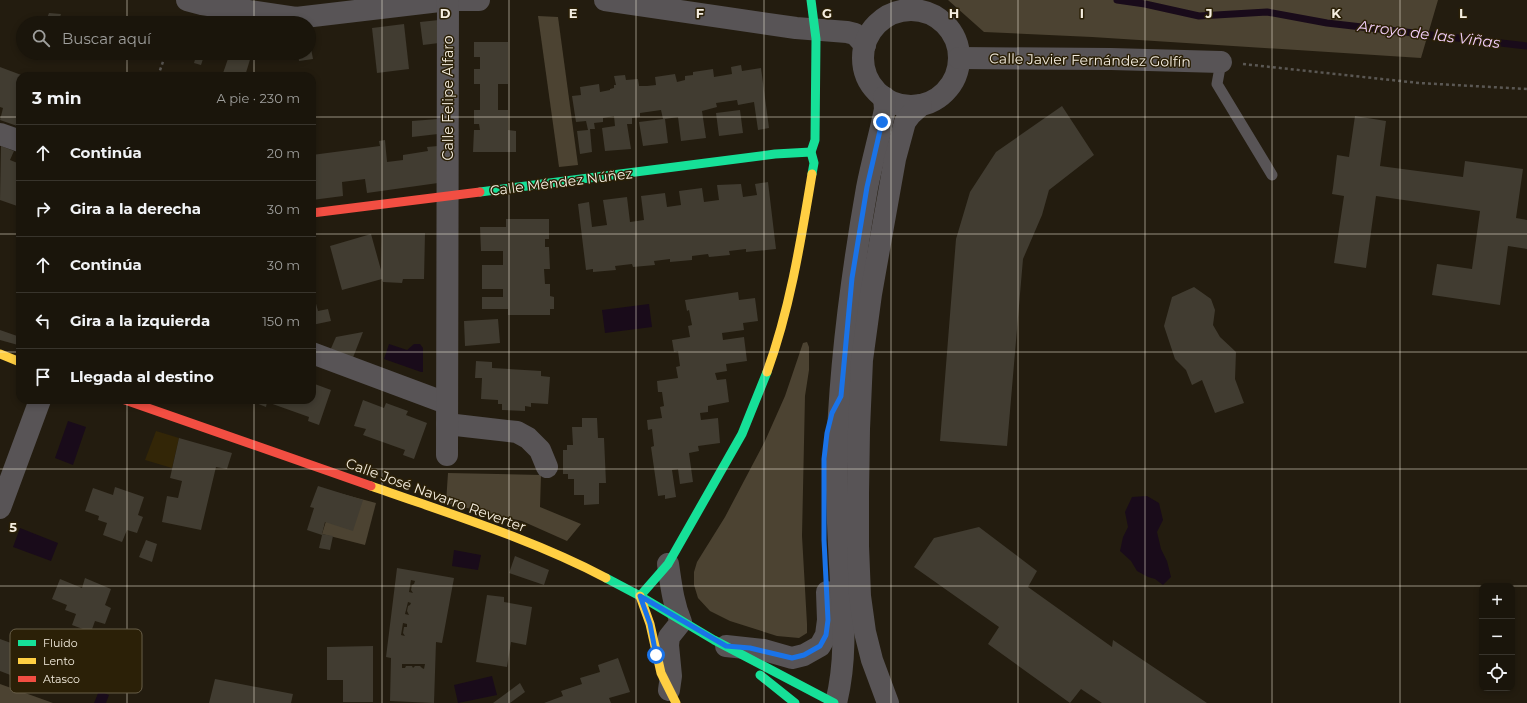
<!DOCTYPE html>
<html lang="es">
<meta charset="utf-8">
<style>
body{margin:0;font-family:Montserrat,sans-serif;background:#231e14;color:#f1f3f6}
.controls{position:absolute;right:12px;bottom:12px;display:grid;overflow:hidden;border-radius:8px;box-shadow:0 2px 6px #0003}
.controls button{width:36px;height:36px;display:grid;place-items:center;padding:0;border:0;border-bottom:1px solid #38342c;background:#1a150b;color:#f1f3f6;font:20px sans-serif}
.stop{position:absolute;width:12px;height:12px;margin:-9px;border:3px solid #1a73e8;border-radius:50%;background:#fff}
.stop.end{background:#1a73e8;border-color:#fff;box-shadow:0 1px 4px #0008}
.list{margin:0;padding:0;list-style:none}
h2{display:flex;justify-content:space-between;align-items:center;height:52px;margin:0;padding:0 16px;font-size:17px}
h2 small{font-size:13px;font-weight:400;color:#9f9f9d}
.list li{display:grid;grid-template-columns:26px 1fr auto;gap:12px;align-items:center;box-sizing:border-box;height:56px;padding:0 16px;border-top:1px solid #38342c}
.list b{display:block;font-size:15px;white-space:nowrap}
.list em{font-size:13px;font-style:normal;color:#9f9f9d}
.icon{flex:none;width:22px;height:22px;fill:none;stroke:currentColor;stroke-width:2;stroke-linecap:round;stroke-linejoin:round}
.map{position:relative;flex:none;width:1527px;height:703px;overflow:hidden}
.search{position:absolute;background:#1a150b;box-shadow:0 2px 6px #0003;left:16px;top:16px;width:300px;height:44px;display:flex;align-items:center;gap:10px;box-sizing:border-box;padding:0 14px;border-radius:22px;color:#9f9f9d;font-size:15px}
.panel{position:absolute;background:#1a150b;box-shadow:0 2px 6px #0003;left:16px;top:72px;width:300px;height:332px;border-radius:12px}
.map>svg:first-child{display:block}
</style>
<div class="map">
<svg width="1527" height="703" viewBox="0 0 1527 703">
<rect width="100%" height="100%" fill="#231c0f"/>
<!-- built -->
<path fill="#332607" d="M156 431 179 438 172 468 145 460Z"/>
<!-- green -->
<g fill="#4c4332">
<path d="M948 0H1438L1421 58 1092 37 984 32Z"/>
<path d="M538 16 558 17 578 165 559 167Z"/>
<path d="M807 342 809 347V370L805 396 802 536 807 624V633L799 638 777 636 730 621 710 611 698 598 694 585V572L697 562 725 517 765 441 785 396 803 343Z"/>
<path d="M448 473 541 475 540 507 581 524 567 541 522 521 446 503Z"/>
<path d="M335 492 376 503 365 545 322 534Z"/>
<path d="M0 684 53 703H0Z"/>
</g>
<!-- water -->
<g fill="#190b1a">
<path d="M649 304 652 327 605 333 602 310Z"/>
<path d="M389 344 407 350 414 344H420L423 348V372H421L384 359Z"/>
<path d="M68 421 86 427 73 465 55 458Z"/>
<path d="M1147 496 1159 503 1163 520 1157 532 1161 549 1167 561 1171 577 1163 585 1155 579 1148 577 1137 571 1131 561 1120 551 1123 537 1128 527 1125 512 1132 497Z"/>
<path d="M20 528 58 543 51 561 13 547Z"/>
<path d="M454 550 481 555 478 570 452 566Z"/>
<path d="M492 676 497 695 458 703 454 685Z"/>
<path d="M99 691 109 695 106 703H94Z"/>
</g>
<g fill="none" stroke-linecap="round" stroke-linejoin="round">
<!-- stream -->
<path stroke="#190b1a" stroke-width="7" d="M1117 0 1145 4 1199 16 1267 12 1327 23 1527 46"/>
</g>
<!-- building -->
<g fill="#413c31" fill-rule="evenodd">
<path d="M49 13 61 14 58 23H45Z"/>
<path d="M87 17 100 19 99 23H85Z"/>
<path d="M439 20V43L423 45 420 22Z"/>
<path d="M404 24 409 69 377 73 372 28Z"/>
<path d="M309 38 313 59 299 61 298 53H309Z"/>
<path d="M474 42H508V84H498V110H508V130L516 131V152H473L474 130H480L479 124H474V110H480V84H474V69H480V57H474Z"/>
<path d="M197 53H205L201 65 194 63Z"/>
<path d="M230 53H252L245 76H222Z"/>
<path d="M741 65 742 71 761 68 769 128 758 130 754 102 738 105 737 100 716 103 717 107 702 111 706 138 681 141 678 117 665 119 668 143 643 146 639 122 663 119 661 110 640 113V117L632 118V124H627L631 149 605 151 602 128 615 126 614 116 603 118V122L594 123 595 129H590L592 152 580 154 577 131 588 130 586 121 576 122 572 96 581 95 580 87 599 84 600 92 610 90V89L614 88V85H616L614 76 625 75 626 80 638 79 639 86H647L656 85 655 77 675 74 677 82 685 80V76L693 75V72L713 69 714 77 732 74 731 67Z"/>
<path d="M0 67 24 76H20V127L0 120 3 108 0 107Z"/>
<path d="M28 72 39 76H27Z"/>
<path d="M1062 106 1094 155 1049 190 1042 215 1023 259 1007 446 940 441 956 239 970 192 996 152Z"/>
<path d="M740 110 743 133 719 136 716 113Z"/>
<path d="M1355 116 1386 121 1380 166 1463 177 1465 161 1523 169 1516 218 1527 220V249L1508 246 1500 305 1432 295 1437 264 1472 269 1480 211 1376 196 1366 268 1334 263 1344 196 1332 194 1333 188 1337 155 1349 157Z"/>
<path d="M438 119V134L412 137V121Z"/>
<path d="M385 140 387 162 403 160V155L428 151 427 147 438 146V183L367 193 365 179 342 182 343 196 312 200V155L380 146 379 141Z"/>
<path d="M1 146 14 151 10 160 20 164V207L0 200Z"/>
<path d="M768 182 776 249 746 252V249L729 251 730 255 709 257 708 254 692 256V260L670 262V259L654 261 655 265 633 267 632 264 615 266 616 270 593 272V269L586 270 578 204 589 202 592 227 607 225 603 200 627 197 630 222 644 220 641 196 665 193 667 207 681 205 679 191 702 188 704 202 719 200 717 185 741 184 743 197 757 195 755 184Z"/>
<path d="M506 219H549V239H545V247H549L550 269H544L545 284H550V296L554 297V309H550V315H508V309H482V297H503V289H482V265H503V251H481L480 227H506Z"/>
<path d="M382 233H425L424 279H403L402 283 383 282 382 279 342 290 330 246 371 234 381 270Z"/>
<path d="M312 250 316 265 312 266Z"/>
<path d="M1194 287 1211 299 1215 310 1213 325 1220 337 1236 352 1235 379 1244 403 1215 413 1202 380 1192 385 1186 370 1175 359 1164 326 1172 297Z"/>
<path d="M312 289 318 311 328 309 331 321 312 325Z"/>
<path d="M738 292 739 300 755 298 758 321 743 323 744 330 722 333 723 340 744 337 747 361 726 364 727 371 715 373 717 380 726 379 729 402 708 406V412L700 413 701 420 718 418 720 443 698 446 699 451 689 453 693 482 680 484 678 469 672 470 676 497 665 499V495L658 496 651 447 654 446 652 429 648 430 647 420 662 418 660 407 664 406 662 392H658L657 381 678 378 676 367 680 366 678 351 674 352 672 340 690 337 688 326 692 325 689 310 687 311 685 300Z"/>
<path d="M498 319 500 343 465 346 464 321Z"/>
<path d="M0 330 20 337V348L17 346 18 345 0 340Z"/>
<path d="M363 332 352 360 329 353 336 337Z"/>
<path d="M476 361 492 362V368L541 371V376L550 377 548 404 531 403V407L525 406V411L502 410V404H498V400L481 399 482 378H475Z"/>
<path d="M312 383 331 390 319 425 308 421 309 417 267 402 266 407 251 401 252 400H312Z"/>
<path d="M363 400 384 408 386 403 408 411 406 415 427 423 414 459 403 455 405 450 363 435 366 429 354 426Z"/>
<path d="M582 418H597L598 438H604L606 483H599V504L584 505V495H574V479H568V474H563V450H567V445H573L572 427H582Z"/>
<path d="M179 438 232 453 227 469 216 467 201 530 162 522 167 496 178 498 182 481 170 478Z"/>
<path d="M318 486 363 500 353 531 325 522 322 534 333 536 330 550 319 548 322 535 307 530 314 508 310 507Z"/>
<path d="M115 487 144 497 138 515 143 517 137 533 127 530 122 542 103 535 107 523 98 520 99 516 85 511 93 488 113 495Z"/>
<path d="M979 527 1037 571 1028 587 1112 647 1113 640 1207 703H1102L1081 689 1070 703 988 644 999 627 914 567 934 538Z"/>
<path d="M146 540 157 544 152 562 139 557Z"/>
<path d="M515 556 549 570 544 585 509 573Z"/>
<path d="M397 568 454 578 442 643 436 642 434 703 390 701 391 658 386 657ZM411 580 415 581 414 584 412 585 411 590 413 593 409 592ZM408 602 411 603 410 605 408 606 407 611 409 615 405 614ZM403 623 407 624V627H404L403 633 405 636 401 635ZM402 664H425L424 669 422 668 420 666H415L413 668 412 666H406L405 668H402Z"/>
<path d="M85 578 111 589 105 605 111 608 105 624 95 621 91 632 72 625 76 614 65 610 67 605 52 599 60 579 82 588Z"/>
<path d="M487 595 504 597V602L532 607 526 645 511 642 507 667 476 662Z"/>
<path d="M0 639 33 651 30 660 38 663 31 683 0 671Z"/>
<path d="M373 646V702H343V680H327V647Z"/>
<path d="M618 658 630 692 609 698 611 703H544L563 696 561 691 582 684 580 678 600 672 598 665Z"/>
<path d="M215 679 293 694 291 703H209Z"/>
<path d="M520 683 525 692 510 703H493Z"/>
</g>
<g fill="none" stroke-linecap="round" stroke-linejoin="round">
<!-- path -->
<g stroke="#5a5753" stroke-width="2.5" stroke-dasharray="3 3" stroke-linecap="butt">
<path d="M1243 64 1419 83 1527 89"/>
<path d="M158 76 166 53"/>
</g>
<!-- lane -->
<path stroke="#585456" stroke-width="11" d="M1221 62 1217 84 1272 175"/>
<!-- street -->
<g stroke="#585456" stroke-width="22">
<path d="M187 0 202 4 296 18 448 0H479"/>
<path d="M605 0 796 28 847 32 855 34 865 45"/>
<circle cx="911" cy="58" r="48"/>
<path d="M959 58 1111 59 1221 62"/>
<path d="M0 134 20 141"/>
<path d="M312 353 446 403"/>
<path d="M447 424 517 432 528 438 540 450 547 467"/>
<path d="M447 455C447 304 448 152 448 0"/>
<path d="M0 508 40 400"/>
<path d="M668 564C671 584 673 603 681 622L669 637 668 645 671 676 669 690"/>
<path d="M726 646 764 650 792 658 804 655 820 646 826 635 828 620 827 592"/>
<path d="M836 703C846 663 844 624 841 583 839 542 836 502 837 462 839 370 851 279 867 188 872 161 880 135 885 109L884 97"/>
<path d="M888 703 872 660 865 632 860 596 858 546V494L859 429 862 360 871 294 895 159 905 122 911 114 921 105"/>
</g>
<!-- fast -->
<g stroke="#16e098" stroke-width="9">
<path d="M811 0 816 39 815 140 811 152 814 163 812 174"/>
<path d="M480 192 775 154 811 152"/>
<path d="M606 578 640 596 714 640 834 703"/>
<path d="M640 596 668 564 742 434 767 372"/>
<path d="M760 675 795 703"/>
</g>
<!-- slow -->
<g stroke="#ffcf43" stroke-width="9">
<path d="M0 354 20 362"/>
<path d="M767 372C790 309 801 240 812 174"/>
<path d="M371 486C450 514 532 539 606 578"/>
<path d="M640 596 650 624 661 673 676 703"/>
</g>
<!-- jam -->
<g stroke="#f24e42" stroke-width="9">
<path d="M312 213 480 192"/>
<path d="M125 400 371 486"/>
</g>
</g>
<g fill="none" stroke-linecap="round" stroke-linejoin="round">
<!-- route -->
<path stroke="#1a73e8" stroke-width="5" d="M656 655 650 624 640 596 726 646 750 648 792 658 804 655 820 646 826 635 828 620 824 540V459L827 433 832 413 841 396 852 278 867 187 882 122"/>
</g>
<!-- grid -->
<path fill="none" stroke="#f5eee0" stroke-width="1" stroke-opacity="0.55" d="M127 0V23M254 0V23M382 0V703M509 0V703M636 0V703M764 0V703M891 0V703M1018 0V703M1145 0V703M1272 0V703M1400 0V703M127 53V76M254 53V76M0 117H20M312 117H1527M0 234H20M312 234H1527M0 352H20M312 352H1527M127 400V703M254 400V703M0 469H1527M0 586H1527"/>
<g text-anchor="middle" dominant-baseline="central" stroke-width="3" stroke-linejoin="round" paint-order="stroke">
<!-- street labels -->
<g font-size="14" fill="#f5eee0" stroke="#2b2007">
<text transform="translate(1090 60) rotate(1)">Calle Javier Fernández Golfín</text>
<text transform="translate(448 98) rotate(-90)">Calle Felipe Alfaro</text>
<text transform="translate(561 182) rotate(-7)">Calle Méndez Núñez</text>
<text transform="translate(436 495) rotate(20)">Calle José Navarro Reverter</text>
</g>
<!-- water labels -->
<g font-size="15" font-style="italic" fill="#f2cefa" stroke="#2b2007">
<text transform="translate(1429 34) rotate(7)">Arroyo de las Viñas</text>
</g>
</g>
<!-- legend -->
<rect x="10" y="629" width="132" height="64" rx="6" fill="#2b2007" stroke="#685e48" stroke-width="1"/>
<rect x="18" y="640" width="18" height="6" fill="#16e098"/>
<rect x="18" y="658" width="18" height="6" fill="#ffcf43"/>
<rect x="18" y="676" width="18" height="6" fill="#f24e42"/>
<g font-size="11" fill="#f5eee0">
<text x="43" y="647">Fluido</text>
<text x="43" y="665">Lento</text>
<text x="43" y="683">Atasco</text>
</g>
<g font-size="13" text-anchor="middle" font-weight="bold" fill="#f5eee0" stroke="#2b2007" stroke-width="3" stroke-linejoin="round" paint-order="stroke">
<text x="445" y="18">D</text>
<text x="573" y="18">E</text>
<text x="700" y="18">F</text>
<text x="827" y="18">G</text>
<text x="954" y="18">H</text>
<text x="1082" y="18">I</text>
<text x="1209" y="18">J</text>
<text x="1336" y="18">K</text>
<text x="1463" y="18">L</text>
<text x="13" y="532">5</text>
</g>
</svg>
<div class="controls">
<button>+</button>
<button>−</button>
<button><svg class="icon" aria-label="locate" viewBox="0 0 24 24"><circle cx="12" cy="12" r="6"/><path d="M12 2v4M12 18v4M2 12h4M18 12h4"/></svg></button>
</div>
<div class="stop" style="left:656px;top:655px"></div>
<div class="stop end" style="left:882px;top:122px"></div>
<div class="search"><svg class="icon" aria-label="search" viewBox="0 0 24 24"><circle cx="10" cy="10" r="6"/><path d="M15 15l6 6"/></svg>Buscar aquí</div>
<section class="panel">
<h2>3 min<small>A pie · 230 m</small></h2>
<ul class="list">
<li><svg class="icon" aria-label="ahead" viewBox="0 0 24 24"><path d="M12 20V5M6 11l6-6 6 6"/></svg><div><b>Continúa</b></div><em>20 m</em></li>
<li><svg class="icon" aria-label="right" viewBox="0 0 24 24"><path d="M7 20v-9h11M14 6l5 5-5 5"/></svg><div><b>Gira a la derecha</b></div><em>30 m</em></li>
<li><svg class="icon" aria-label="ahead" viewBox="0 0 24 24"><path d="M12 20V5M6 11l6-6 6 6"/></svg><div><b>Continúa</b></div><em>30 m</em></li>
<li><svg class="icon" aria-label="left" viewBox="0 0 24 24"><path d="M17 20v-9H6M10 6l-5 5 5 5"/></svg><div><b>Gira a la izquierda</b></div><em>150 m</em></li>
<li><svg class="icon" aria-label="arrive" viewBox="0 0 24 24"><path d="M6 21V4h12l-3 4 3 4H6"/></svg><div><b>Llegada al destino</b></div></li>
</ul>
</section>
</div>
